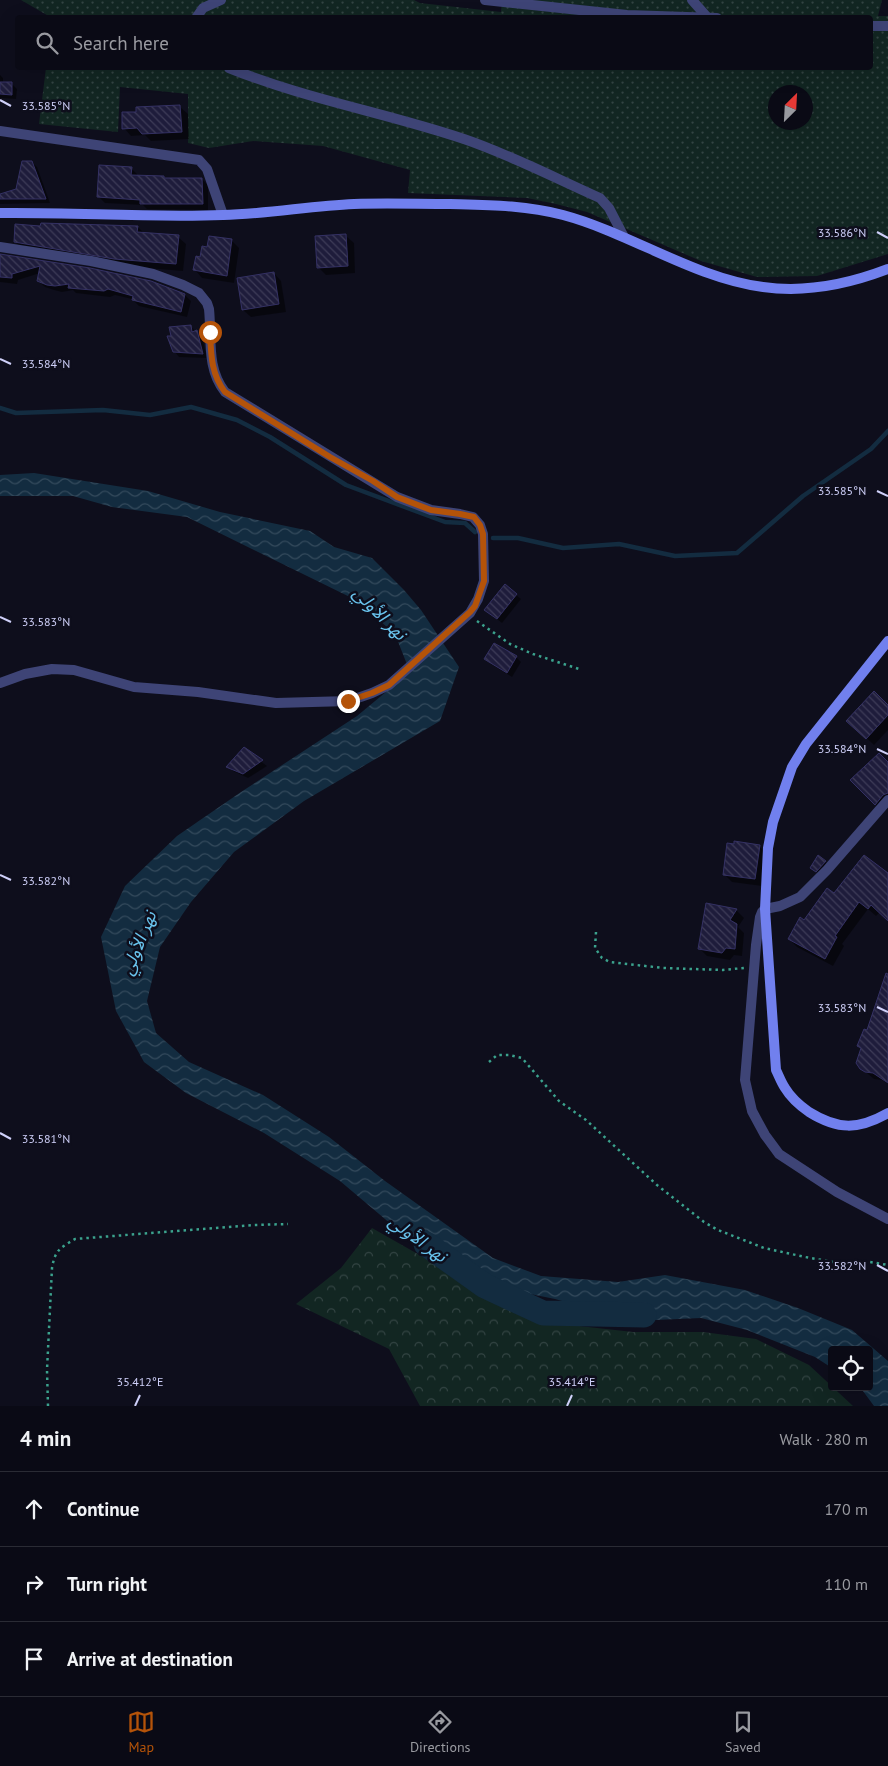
<!DOCTYPE html>
<meta charset="utf-8">
<style>
body{margin:0;font-family:"PT Sans","Noto Sans Arabic",sans-serif;background:#13131e;color:#f1f3f6}
.controls{position:absolute;right:15px;bottom:15px;display:grid;overflow:hidden;border-radius:5px;box-shadow:0 5px 20px #0002}
.controls button{width:45px;height:45px;display:grid;place-items:center;padding:0;border:0;border-bottom:1px solid #2a2b34;background:#0a0a15;color:#f1f3f6;font:25px sans-serif}
.compass{position:absolute;left:768px;top:85px;width:45px;height:45px;border-radius:50%;background:#0a0a15;box-shadow:0 5px 20px #0002;rotate:24deg}
.stop{position:absolute;width:15px;height:15px;margin:-11px;border:4px solid #b45309;border-radius:50%;background:#fff}
.stop.end{background:#b45309;border-color:#fff;box-shadow:0 1px 5px #0008}
.list{margin:0;padding:0;list-style:none}
h2{display:flex;justify-content:space-between;align-items:center;height:65px;margin:0;padding:0 20px;font-size:21px}
h2 small{font-size:16px;font-weight:400;color:#999aa0}
.list li{display:grid;grid-template-columns:32px 1fr auto;gap:15px;align-items:center;box-sizing:border-box;height:75px;padding:0 20px;border-top:1px solid #2a2b34}
.list b{display:block;font-size:19px;white-space:nowrap}
.list em{font-size:16px;font-style:normal;color:#999aa0}
.icon{flex:none;width:28px;height:28px;fill:none;stroke:currentColor;stroke-width:2;stroke-linecap:round;stroke-linejoin:round}
.map{position:relative;flex:none;width:888px;height:1406px;overflow:hidden}
.search{position:absolute;background:#0a0a15;box-shadow:0 5px 20px #0002;left:15px;right:15px;top:15px;height:55px;display:flex;align-items:center;gap:12px;box-sizing:border-box;padding:0 18px;border-radius:5px;color:#999aa0;font-size:19px}
.sheet{height:290px;background:#0a0a15}
nav{display:flex;justify-content:space-around;align-items:center;box-sizing:border-box;height:70px;border-top:1px solid #2a2b34;background:#0a0a15;font-size:14px;color:#999aa0}
nav a{display:grid;justify-items:center;gap:2px}
nav .on{color:#b45309}
.map>svg:first-child{display:block}
</style>
<div class="map">
<svg width="888" height="1406" viewBox="0 0 888 1406">
<defs>
<pattern id="grass-dots" width="8" height="8" patternUnits="userSpaceOnUse" patternTransform="scale(1.25)"><rect width="8" height="8" fill="#122622"/><path d="M2 2h.1M6 6h.1" fill="none" stroke="#334443" stroke-width="1.8" stroke-linecap="round"/></pattern>
<pattern id="forest-crowns" width="20" height="18" patternUnits="userSpaceOnUse" patternTransform="scale(1.25)"><rect width="20" height="18" fill="#122622"/><path d="M2 6a3 3 0 1 1 6 0M12 15a3 3 0 1 1 6 0" fill="none" stroke="#334443"/></pattern>
<pattern id="water-waves" width="16" height="10" patternUnits="userSpaceOnUse" patternTransform="scale(1.25)"><rect width="16" height="10" fill="#132c40"/><path d="M0 5q4-4 8 0t8 0" fill="none" stroke="#344a5c"/></pattern>
<pattern id="building-back-hatch" width="6" height="6" patternUnits="userSpaceOnUse" patternTransform="scale(1.25)"><rect width="6" height="6" fill="#1e1c3b"/><path d="M-1 5l2 2M0 0l6 6M5-1l2 2" fill="none" stroke="#3e3c58"/></pattern>
</defs>
<rect width="100%" height="100%" fill="#0e0e1c"/>
<!-- grass -->
<path fill="url(#grass-dots)" fill-rule="evenodd" d="M21 0H414L420 3 501 12 502 0H882L878 16H888V254L817 276 757 277 701 261 587 212 556 204 527 198 408 193 410 170 323 146 253 141 209 148 188 143V94L120 87 118 132 39 124 46 68H870V18H52ZM776 92H806V122H776Z"/>
<!-- forest -->
<path fill="url(#forest-crowns)" d="M372 1228 497 1299 552 1323 633 1332H703L756 1339 809 1365 853 1406H420L389 1349 296 1304 341 1268Z"/>
<!-- water -->
<path fill="url(#water-waves)" d="M34 473 148 491 220 512 310 531 334 547 372 558 404 590 421 610 459 667 440 721 304 801 234 852 191 902 160 947 147 1001 156 1033 189 1062 263 1095 329 1137 385 1181 493 1258 541 1276 618 1282 665 1275 745 1290 798 1308 852 1330 888 1361V1406H874L860 1387H869V1350H832V1368L815 1357 747 1330 701 1318 633 1321 555 1299 501 1288 411 1241 340 1181 264 1133 186 1093 144 1062 116 1011 101 937 125 886 177 836 241 792 357 716 410 672 395 634 356 600 187 517 112 507 73 496H0V475Z"/>
<!-- shadow -->
<g fill="#0007">
<path d="M0 75 3 78V83L12 84 17 89 16 99 1 98 0 105Z"/>
<path d="M180 107 188 114 189 139 151 141 145 135 131 136 124 128 137 113Z"/>
<path d="M32 162 37 167 50 203 0 204V195L17 190Z"/>
<path d="M131 168 137 174V177H163L166 179H202L208 185V210L147 209 143 205 105 203 99 197Z"/>
<path d="M138 227 144 233 178 237 186 244 183 271 122 266 23 249 15 242Z"/>
<path d="M346 236 354 243 355 273 326 275 318 267Z"/>
<path d="M232 241 239 248 234 283 202 278 195 270 208 249Z"/>
<path d="M0 255 185 295 191 301 187 317 139 306 132 299 115 295 110 297 76 293 73 290 62 292 54 290 45 287 38 281 40 273 18 280 17 284 0 282Z"/>
<path d="M274 273 281 281 286 312 251 317 243 310Z"/>
<path d="M191 327 202 337 207 358 179 357 174 351Z"/>
<path d="M516 595 521 599 502 623 491 614Z"/>
<path d="M516 657 521 662 512 677 491 664 486 659Z"/>
<path d="M888 706V730L874 745 856 728Z"/>
<path d="M244 749 267 766 248 778 233 771 228 766Z"/>
<path d="M888 764V806L883 812 852 780Z"/>
<path d="M759 846 767 854 762 886 732 882 724 874Z"/>
<path d="M825 862 827 863 818 873 814 870Z"/>
<path d="M888 875V920L880 912 876 916 868 909 842 944 844 946 833 966 797 947 789 939 804 921 835 895Z"/>
<path d="M707 905 736 910 744 918 738 927 744 933 742 956 734 955 730 960 707 956 700 949Z"/>
<path d="M888 986V1084L882 1080 874 1079 861 1068 862 1049 859 1046 867 1032Z"/>
</g>
<g fill="none" stroke-linecap="round" stroke-linejoin="round">
<!-- stream -->
<g stroke="#132c40" stroke-width="4.5">
<path d="M0 408 16 413 103 410 150 415 191 407 237 420 270 437 346 485 445 522 465 523 475 532"/>
<path d="M493 538H518L563 548 619 544 675 556 737 553 803 496 871 449 888 431"/>
</g>
<!-- river -->
<path stroke="#132c40" stroke-width="25" d="M426 1244 485 1286 543 1313 644 1315"/>
</g>
<!-- building -->
<g fill="url(#building-back-hatch)" stroke="#343164">
<path d="M0 82H12V95L0 94Z"/>
<path d="M180 105 182 132 142 134 137 128 122 129V112H136V107Z"/>
<path d="M22 161H32L46 199H0V194L16 189Z"/>
<path d="M99 165 132 167 131 175 164 176V178H202L203 204H140V200L97 197Z"/>
<path d="M41 223 138 226 137 232 179 235 176 264 114 259 14 242 15 224 40 226Z"/>
<path d="M346 234 348 266 317 268 315 236Z"/>
<path d="M209 236 232 239 227 276 193 270 196 256 200 257 202 246 207 247Z"/>
<path d="M0 254 90 268 151 281 185 294 181 312 132 300 133 296 108 289 104 291 68 288 69 284 55 286 47 285 37 281 40 266 12 274V278L0 277Z"/>
<path d="M274 272 279 304 242 310 237 278Z"/>
<path d="M191 325 192 332 197 330 203 354 173 352 167 336H171L169 327Z"/>
<path d="M505 584 517 594 497 619 484 610Z"/>
<path d="M494 643 517 656 507 673 484 659Z"/>
<path d="M874 691 888 705V715L866 739 846 721Z"/>
<path d="M244 747 263 760 243 774 226 767Z"/>
<path d="M879 753 888 762V793L883 795 875 805 850 780Z"/>
<path d="M734 841 760 845 755 879 723 875 727 843 734 844Z"/>
<path d="M818 855 826 861 816 872 810 868Z"/>
<path d="M864 855 888 873V921L871 905 868 909 859 902 835 936 837 937 825 959 788 939 800 917 804 920 827 888 834 893Z"/>
<path d="M706 903 737 909 730 920 737 924 735 949 726 948 722 953 698 949Z"/>
<path d="M886 973 888 974V1083L873 1073 865 1072 860 1069 856 1063 861 1048 857 1046 864 1029 867 1030Z"/>
</g>
<g fill="none" stroke-linecap="round" stroke-linejoin="round">
<!-- path -->
<g stroke="#3ba28d" stroke-width="2.5" stroke-dasharray="2.5 4" stroke-linecap="butt">
<path d="M477 621 510 644 533 654 579 669"/>
<path d="M596 932 595 948 602 958 610 962 663 968 723 970 744 968"/>
<path d="M489 1062 497 1055H509L522 1058 559 1101 586 1120 657 1185 704 1222 718 1230 764 1248 805 1257 833 1262 853 1263 870 1262 888 1265"/>
<path d="M48 1406 47 1370 52 1268C55 1250 60 1248 75 1239L254 1225 288 1224"/>
</g>
<!-- street -->
<g stroke="#3e4476" stroke-width="10">
<path d="M485 0 627 15 717 18"/>
<path d="M692 0 707 17"/>
<path d="M196 18 203 8 221 0"/>
<path d="M870 26H888"/>
<path d="M229 68C305 99 387 113 464 139 511 155 555 178 600 198L609 208 624 237"/>
<path d="M0 131 199 160 207 169 223 215"/>
<path d="M0 247 91 261 153 274 183 285 199 293 207 303 209 309C212 338 206 368 225 392L397 497 431 510 460 514 473 517 480 525 483 534 484 581 478 599 470 613 389 685 372 693 349 701 276 703 198 692 134 687 74 670 52 669 25 674 0 683"/>
<path d="M888 800 827 870 800 897 780 906 765 909 762 912 760 917 756 945 745 1080 752 1111 765 1135 779 1154 837 1192 888 1219"/>
</g>
<!-- secondary -->
<g stroke="#7180ee" stroke-width="10">
<path d="M0 213C74 212 149 218 223 215 267 214 310 206 354 204 386 203 418 204 450 204 488 205 525 205 563 215 630 233 694 278 763 287 805 293 849 284 888 269"/>
<path d="M888 641 806 744 792 767 773 822 768 848 765 909 776 1070C779 1076 781 1082 785 1088 791 1098 799 1105 809 1112 838 1130 858 1130 888 1113"/>
</g>
</g>
<g fill="none" stroke-linecap="round" stroke-linejoin="round">
<!-- route -->
<path stroke="#b45309" stroke-width="6" d="M210 332C211 354 211 374 225 392L330 457 373 481 397 497 431 510 460 514 474 517 480 525 483 534 484 581 475 606 470 612 389 685 372 693 348 701"/>
</g>
<!-- ticks -->
<path fill="none" stroke="#cfd0f9" stroke-width="2" d="M0 100 11 106M877 232 888 238M0 359 11 364M877 491 888 496M0 617 11 622M877 749 888 754M0 875 11 880M877 1007 888 1012M0 1133 11 1139M877 1265 888 1271M135 1406 140 1395M567 1406 572 1395"/>
<g text-anchor="middle" dominant-baseline="central" stroke-width="5" stroke-linejoin="round" paint-order="stroke">
<!-- water labels -->
<g font-size="18" font-style="italic" fill="#69c3ed" stroke="#0e0e1c">
<text transform="translate(380 613) rotate(45)">نهر الأولي</text>
<text transform="translate(138 943) rotate(-68)">نهر الأولي</text>
<text transform="translate(418 1238) rotate(36)">نهر الأولي</text>
</g>
</g>
<g font-size="12" text-anchor="middle" fill="#cfd0f9" stroke="#0e0e1c" stroke-width="5" stroke-linejoin="round" paint-order="stroke">
<text x="46" y="110">33.585°N</text>
<text x="842" y="237">33.586°N</text>
<text x="46" y="368">33.584°N</text>
<text x="842" y="495">33.585°N</text>
<text x="46" y="626">33.583°N</text>
<text x="842" y="753">33.584°N</text>
<text x="46" y="885">33.582°N</text>
<text x="842" y="1012">33.583°N</text>
<text x="46" y="1143">33.581°N</text>
<text x="842" y="1270">33.582°N</text>
<text x="140" y="1386">35.412°E</text>
<text x="572" y="1386">35.414°E</text>
</g>
</svg>
<div class="controls">
<button><svg class="icon" aria-label="locate" viewBox="0 0 24 24"><circle cx="12" cy="12" r="6"/><path d="M12 2v4M12 18v4M2 12h4M18 12h4"/></svg></button>
</div>
<svg class="compass" viewBox="-18 -18 36 36"><path d="M0-13l5 13h-10z" fill="#e53935"/><path d="M0 13l5-13h-10z" fill="#999aa0"/></svg>
<div class="stop" style="left:210px;top:332px"></div>
<div class="stop end" style="left:348px;top:701px"></div>
<div class="search"><svg class="icon" aria-label="search" viewBox="0 0 24 24"><circle cx="10" cy="10" r="6"/><path d="M15 15l6 6"/></svg>Search here</div>
</div>
<section class="sheet">
<h2>4 min<small>Walk · 280 m</small></h2>
<ul class="list">
<li><svg class="icon" aria-label="ahead" viewBox="0 0 24 24"><path d="M12 20V5M6 11l6-6 6 6"/></svg><div><b>Continue</b></div><em>170 m</em></li>
<li><svg class="icon" aria-label="right" viewBox="0 0 24 24"><path d="M7 20v-9h11M14 6l5 5-5 5"/></svg><div><b>Turn right</b></div><em>110 m</em></li>
<li><svg class="icon" aria-label="arrive" viewBox="0 0 24 24"><path d="M6 21V4h12l-3 4 3 4H6"/></svg><div><b>Arrive at destination</b></div></li>
</ul>
</section>
<nav>
<a class="on"><svg class="icon" aria-label="map" viewBox="0 0 24 24"><path d="M3 6l6-2 6 2 6-2v14l-6 2-6-2-6 2zM9 4v14M15 6v14"/></svg>Map</a>
<a><svg class="icon" aria-label="directions" viewBox="0 0 24 24"><path d="M12 3l9 9-9 9-9-9zM9 14v-3h6M13 9l2 2-2 2"/></svg>Directions</a>
<a><svg class="icon" aria-label="saved" viewBox="0 0 24 24"><path d="M7 4h10v16l-5-4-5 4z"/></svg>Saved</a>
</nav>
